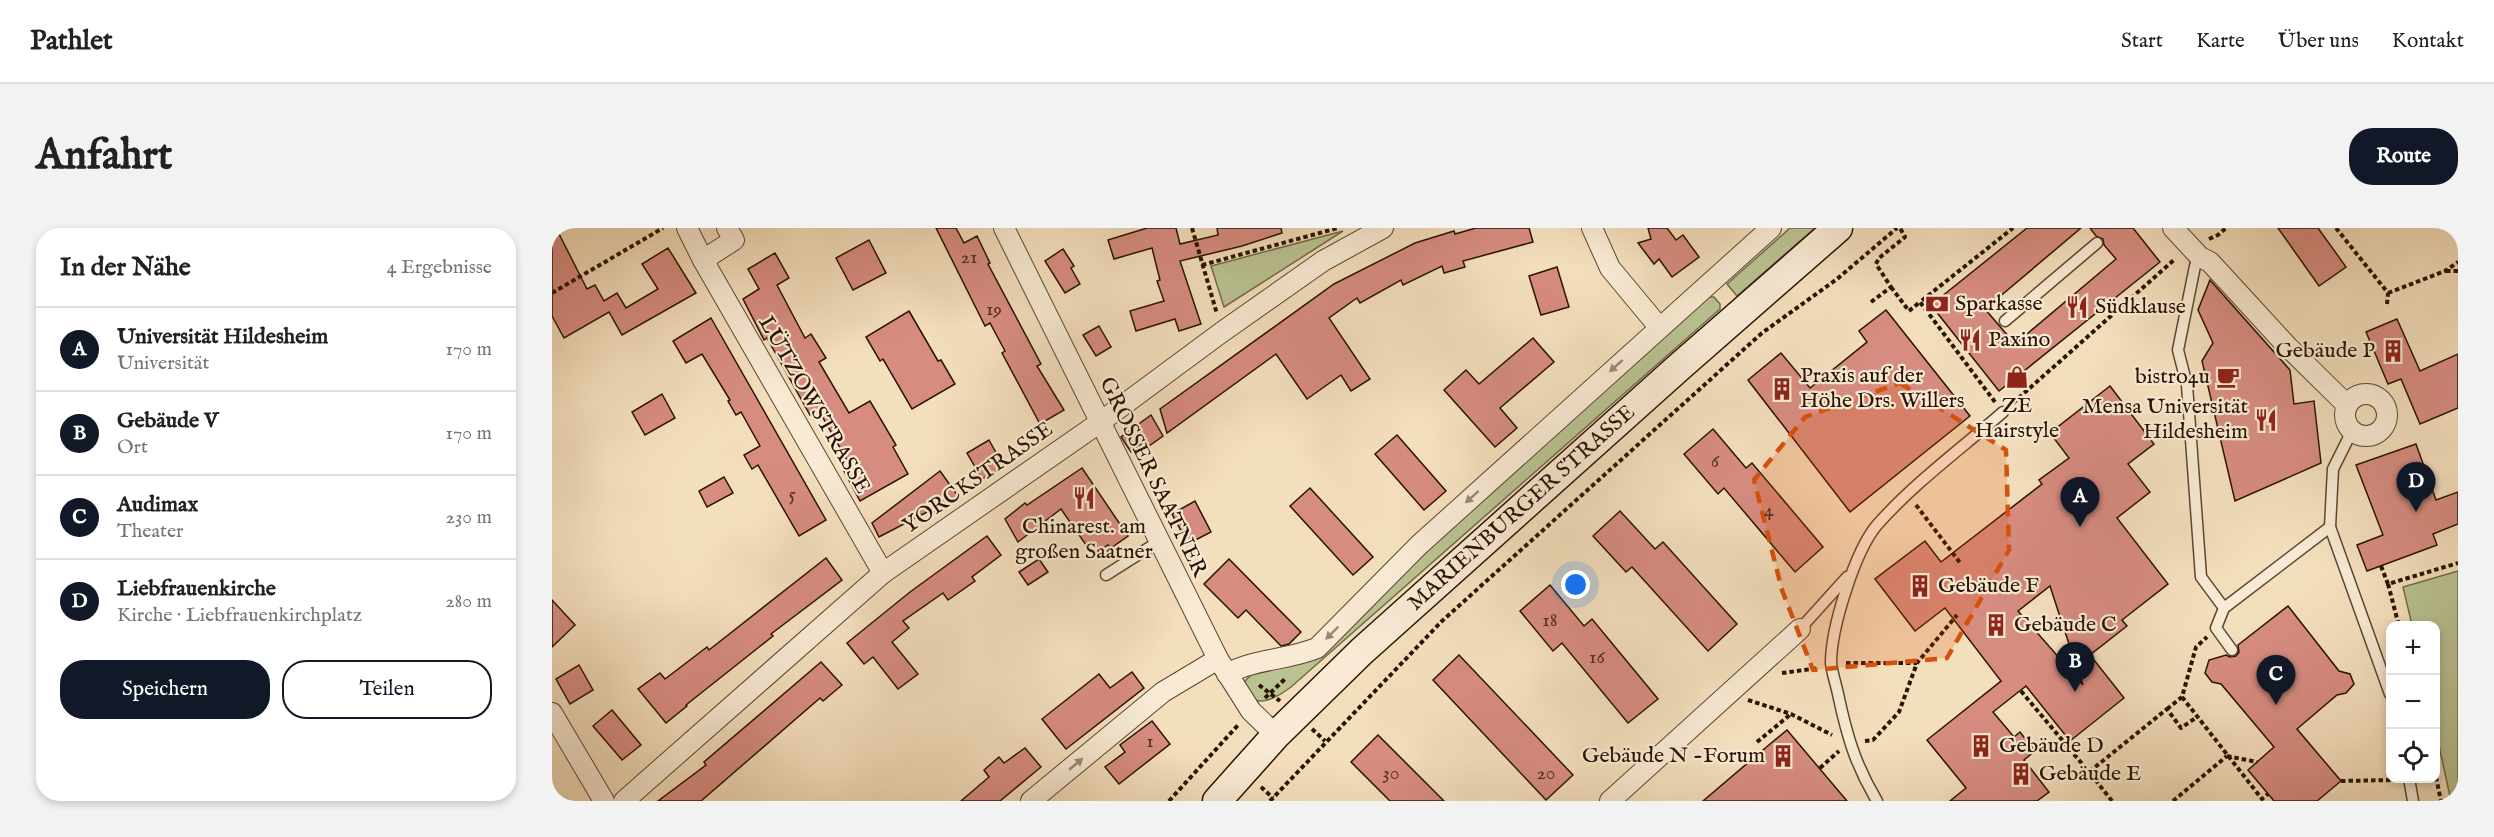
<!DOCTYPE html>
<html lang="de">
<meta charset="utf-8">
<style>
body{margin:0;font-family:"IM FELL English",serif;background:#f2f2f2;color:#222}
.controls{position:absolute;right:18px;bottom:18px;display:grid;overflow:hidden;border-radius:12px;box-shadow:0 3px 9px #0003}
.controls button{width:54px;height:54px;display:grid;place-items:center;padding:0;border:0;border-bottom:2px solid #e0e0e0;background:#fff;color:#222;font:30px sans-serif}
.you{position:absolute;left:1024px;top:357px;width:21px;height:21px;margin:-15px;border:4px solid #fff;border-radius:50%;background:#1a73e8;box-shadow:0 0 0 9px #1a73e833}
.badge{display:grid;place-items:center;width:39px;height:39px;border-radius:50%;background:#111827;color:#fff;font-size:20px;font-weight:700}
.pin{position:absolute;translate:-50% -50px;filter:drop-shadow(0 2px 3px #0008)}
.pin::after{content:'';position:absolute;top:32px;width:21px;height:18px;background:inherit;clip-path:polygon(0 0,100% 0,50% 100%)}
.list{margin:0;padding:0;list-style:none}
h2{display:flex;justify-content:space-between;align-items:center;height:78px;margin:0;padding:0 24px;font-size:26px}
h2 small{font-size:20px;font-weight:400;color:#767676}
.list li{display:grid;grid-template-columns:39px 1fr auto;gap:18px;align-items:center;box-sizing:border-box;height:84px;padding:0 24px;border-top:2px solid #e0e0e0}
.list b{display:block;font-size:22px;white-space:nowrap}
.list p{margin:0;font-size:20px;white-space:nowrap;color:#767676}
.list em{font-size:20px;font-style:normal;color:#767676}
.actions{display:flex;gap:12px;padding:18px 24px}
.actions a{flex:1;padding:14px 0;border:2px solid #111827;border-radius:24px;text-align:center;font-size:21px;color:#111827}
.actions .main{background:#111827;color:#fff}
.icon{flex:none;width:33px;height:33px;fill:none;stroke:currentColor;stroke-width:2;stroke-linecap:round;stroke-linejoin:round}
.map{position:relative;flex:none;width:1906px;height:573px;overflow:hidden;border-radius:24px}
header{display:flex;align-items:center;gap:36px;box-sizing:border-box;height:84px;padding:0 30px;background:#fff;border-bottom:2px solid #e0e0e0}
header strong{font-size:28px}
nav{display:flex;gap:33px;margin-inline-start:auto;font-size:21px}
.intro{display:flex;align-items:center;justify-content:space-between;box-sizing:border-box;height:144px;padding:0 36px}
h1{margin:0;font-size:42px}
.button{padding:15px 27px;border-radius:24px;background:#111827;color:#fff;font-size:21px;font-weight:700}
main{display:flex;gap:36px;padding:0 36px}
aside{flex:1;background:#fff;border-radius:24px;box-shadow:0 3px 9px #0003}
.map>svg:first-child{display:block}
</style>
<header>
<strong>Pathlet</strong>
<nav><a>Start</a><a>Karte</a><a>Über uns</a><a>Kontakt</a></nav>
</header>
<div class="intro"><h1>Anfahrt</h1><a class="button">Route</a></div>
<main>
<aside>
<h2>In der Nähe<small>4 Ergebnisse</small></h2>
<ul class="list">
<li><span class="badge">A</span><div><b>Universität Hildesheim</b><p>Universität</p></div><em>170 m</em></li>
<li><span class="badge">B</span><div><b>Gebäude V</b><p>Ort</p></div><em>170 m</em></li>
<li><span class="badge">C</span><div><b>Audimax</b><p>Theater</p></div><em>230 m</em></li>
<li><span class="badge">D</span><div><b>Liebfrauenkirche</b><p>Kirche · Liebfrauenkirchplatz</p></div><em>280 m</em></li>
</ul>
<div class="actions"><a class="main">Speichern</a><a>Teilen</a></div>
</aside>
<div class="map">
<svg width="1906" height="573" viewBox="0 0 1906 573">
<rect width="100%" height="100%" fill="#f4dfbd"/>
<filter id="stains"><feTurbulence type="fractalNoise" baseFrequency=".00333" numOctaves="4"/><feColorMatrix values="0 0 0 0 .2 0 0 0 0 .09 0 0 0 0 .02 0 0 0 .5 -.17"/></filter>
<radialGradient id="worn" r=".72"><stop offset=".6" stop-color="#630" stop-opacity="0"/><stop offset="1" stop-color="#630" stop-opacity=".3"/></radialGradient>
<!-- green -->
<g fill="#bac292" stroke="#726a4a" stroke-width="1.5">
<path d="M1238 0H1263L1185 68 1175 56Z"/>
<path d="M791 3 672 79 659 38Z"/>
<path d="M1157 69H1162L1168 76V81L739 459C723 471 697 486 693 453L699 447 735 438 872 323Z"/>
<path d="M1906 343V573H1899L1884 504V398L1860 397 1851 359Z"/>
</g>
<!-- building -->
<g fill="#d78c81" stroke="#2a1302" stroke-width="1.5" fill-rule="evenodd">
<path d="M0 0H4L35 61 43 57 52 73 65 65 74 80 106 61 90 36 116 20 144 65 70 107 57 84 12 110 0 88Z"/>
<path d="M384 0H404L412 15 425 8 438 35 436 36 489 136 485 138 512 182 488 196 450 125 453 123 438 95 433 98Z"/>
<path d="M595 0H624L628 16 666 7 665 0H729L730 5 690 18 628 33 649 96 627 103 623 91 584 103 578 83 612 73 605 53 608 52 600 20 562 31 556 12Z"/>
<path d="M924 0H977L981 14 911 33 913 39 892 45 890 38 851 57 849 52 808 75 805 70 777 90 818 151 799 163 789 147 755 171 724 126 615 205 608 181 782 56 863 15 902 3 903 6Z"/>
<path d="M1096 0H1115L1124 12 1131 7 1147 29 1120 49 1107 31 1102 36 1086 15 1099 11Z"/>
<path d="M1475 0H1529L1433 81 1463 116 1564 31 1552 17 1551 11 1544 8 1538 0H1581L1608 34 1447 163 1379 77Z"/>
<path d="M1726 0H1766L1794 39 1767 58Z"/>
<path d="M317 12 334 45 301 62 284 30Z"/>
<path d="M511 21 522 38 519 40 528 56 513 65 493 33Z"/>
<path d="M223 25 237 50 225 57 253 110 259 106 274 130 267 134 297 185 318 173 344 217 341 219 356 246 308 273 292 243 299 239 267 183 258 187 215 110 212 112 191 71 207 61 196 41Z"/>
<path d="M1005 39 1017 79 989 87 977 48Z"/>
<path d="M1658 52 1738 142 1742 176 1762 173 1769 235 1683 273 1650 133 1661 115 1646 82Z"/>
<path d="M1334 82 1418 188 1298 284 1196 152 1229 125 1258 160 1315 114 1307 103Z"/>
<path d="M357 83 386 133 389 132 403 156 360 181 331 131 328 133 314 109Z"/>
<path d="M159 90 274 292 247 308 206 237 200 241 192 227 208 218 189 184 184 187 176 173 178 172 150 126 134 135 121 113Z"/>
<path d="M1845 91 1868 143 1906 126V180L1868 196 1849 151 1836 156 1814 104Z"/>
<path d="M547 98 559 119 544 128 531 107Z"/>
<path d="M981 110 1002 134 948 180 965 200 943 219 892 162 914 142 927 156Z"/>
<path d="M1558 158 1602 216 1576 236 1598 264 1565 290 1616 356 1570 392 1575 398 1538 427 1572 470 1518 513 1474 458 1441 484 1462 509 1468 504 1483 523 1472 532 1497 564 1485 573H1398L1414 560 1375 512 1449 453 1393 380 1363 403 1323 351 1373 313 1389 334 1490 256 1487 252 1517 230 1498 205ZM1498 358 1510 395 1531 457 1466 383Z"/>
<path d="M110 166 123 190 93 207 80 184Z"/>
<path d="M599 187 611 208 597 218 593 213 579 224 569 209Z"/>
<path d="M1161 201 1194 240 1200 235 1271 319 1243 344 1172 260 1166 266 1132 226Z"/>
<path d="M845 207 894 263 872 282 823 226Z"/>
<path d="M437 212 452 239 430 251 415 225Z"/>
<path d="M1864 216 1884 272 1906 264V296L1881 306 1885 317 1815 343 1805 317 1831 307 1804 237Z"/>
<path d="M530 240 576 308 559 320 556 317 541 327 509 281 466 314 453 291 473 275 475 277Z"/>
<path d="M388 243 406 268 381 285 379 282 327 309 320 295Z"/>
<path d="M172 249 181 265 155 279 147 263Z"/>
<path d="M758 260 821 329 801 347 738 278Z"/>
<path d="M643 273 659 304 636 316 620 286Z"/>
<path d="M1068 283 1103 321 1111 314 1185 396 1156 423 1080 339 1074 344 1041 308Z"/>
<path d="M435 308 449 327 420 349 423 353 396 372 391 365 351 393 357 400 340 414 366 446 346 461 321 429 312 436 295 415 358 364Z"/>
<path d="M274 330 290 352 219 406 221 408 134 477 135 478 114 495 86 461 108 445 113 451 155 419 157 422Z"/>
<path d="M487 331 496 344 476 357 467 344Z"/>
<path d="M677 331 749 404 737 416 729 418 694 382 686 390 652 356Z"/>
<path d="M998 357 1032 398 1040 391 1106 471 1076 495 1010 415 1001 423 968 383Z"/>
<path d="M0 372 23 397 0 419Z"/>
<path d="M1736 378 1787 443 1798 446 1802 456 1794 465 1785 467 1745 501 1789 553 1765 573H1722L1696 542 1722 519 1669 456 1660 454 1653 445 1657 432 1674 427 1678 429 1684 428 1687 424 1686 417Z"/>
<path d="M907 427 1021 547 994 572 881 452Z"/>
<path d="M269 434 290 457 271 473 268 470 149 573H106L154 537 152 534Z"/>
<path d="M27 437 41 462 18 476 4 451Z"/>
<path d="M580 444 592 460 514 521 490 491 547 446 558 460Z"/>
<path d="M60 482 89 517 70 532 41 498Z"/>
<path d="M600 493 618 516 567 556 553 539 573 524 568 517Z"/>
<path d="M1235 502 1295 573H1151L1218 516Z"/>
<path d="M826 507 892 573H838L799 534Z"/>
<path d="M473 520 489 539 448 573H409L437 549 432 542 447 529 452 535Z"/>
</g>
<g fill="none" stroke-linecap="round" stroke-linejoin="round">
<!-- service casing -->
<g stroke="#5c4631" stroke-width="13">
<g id="service">
<path d="M1648 29 1643 38 1626 122 1635 157 1649 349 1672 380"/>
<path d="M1453 93 1545 15"/>
<path d="M1800 203 1781 241 1778 299 1838 466"/>
<path d="M554 347 606 314"/>
<path d="M1248 401 1295 349"/>
<path d="M1680 422 1664 400 1672 380 1778 299"/>
<path d="M1857 550 1861 573"/>
<path d="M1325 573C1303 536 1295 508 1286 466 1284 456 1280 445 1279 435 1279 400 1303 323 1325 297 1362 255 1409 221 1451 184"/>
</g>
</g>
<!-- minor casing -->
<g stroke="#5c4631" stroke-width="22">
<g id="minor">
<path d="M135 0 151 32 331 345"/>
<path d="M452 0 666 431 699 483 724 507"/>
<path d="M1040 0 1058 40 1107 99"/>
<path d="M1621 0 1648 29 1658 34 1736 119 1795 177"/>
<path d="M151 32 182 12 175 0"/>
<circle cx="1814" cy="187" r="21"/>
<path d="M675 446C701 431 736 432 765 420L867 317 1219 0"/>
<path d="M0 485 52 573"/>
<path d="M72 573 331 345 547 195 670 104 771 33 831 0"/>
<path d="M479 573 611 464 666 431"/>
<path d="M1058 573 1248 401"/>
</g>
</g>
<!-- secondary casing -->
<g stroke="#2a1302" stroke-width="31">
<g id="secondary">
<path id="s1" d="M665 573 724 507 810 423 1126 140 1286 0"/>
</g>
</g>
<!-- path -->
<g stroke="#2a1302" stroke-width="4" stroke-dasharray="4.5 3" stroke-linecap="butt">
<path d="M640 0 665 86"/>
<path d="M1784 0 1836 65 1835 76"/>
<path d="M1657 11 1666 7 1674 0"/>
<path d="M650 37 786 0"/>
<path d="M1894 43H1906"/>
<path d="M1339 59 1357 83 1368 74"/>
<path d="M0 65 111 0"/>
<path d="M1836 65 1893 43 1906 34"/>
<path d="M1319 74 1339 59 1324 36 1327 30 1353 9 1348 0"/>
<path d="M1443 174 1368 74 1461 0"/>
<path d="M1461 175 1623 31"/>
<path d="M1364 277 1409 336"/>
<path d="M1829 338 1836 356 1906 335"/>
<path d="M1836 356 1847 398"/>
<path d="M1294 435H1365"/>
<path d="M1230 445 1267 440"/>
<path d="M707 457 728 473"/>
<path d="M1469 463 1537 544"/>
<path d="M1630 469 1710 571 1716 566"/>
<path d="M713 470 734 450"/>
<path d="M1196 472 1239 486 1280 507"/>
<path d="M1615 481 1630 469 1644 419 1655 409"/>
<path d="M760 501 773 513"/>
<path d="M1313 513 1321 512 1347 484 1365 435 1405 387"/>
<path d="M1205 514 1239 486"/>
<path d="M1675 528 1705 534"/>
<path d="M1268 540 1287 523"/>
<path d="M1884 549 1889 573"/>
<path d="M1789 553 1844 552"/>
<path d="M709 559 721 570"/>
<path d="M617 573 687 496"/>
<path d="M718 573 890 393 1210 105 1285 51 1345 0"/>
<path d="M1560 573 1537 544 1615 481 1629 500 1645 489"/>
<path d="M1621 573 1675 528"/>
</g>
<!-- service -->
<use href="#service" stroke="#f8ead4" stroke-width="10"/>
<!-- minor -->
<use href="#minor" stroke="#f8ead4" stroke-width="20"/>
<!-- secondary -->
<use href="#secondary" stroke="#f8ead4" stroke-width="28"/>
</g>
<!-- one-way arrows -->
<defs><path id="oneway-solid" d="M-6-.8H1V-3.2L6.5 0L1 3.2V.8H-6Z" transform="scale(1.5)"/></defs>
<g fill="#9b8976">
<use href="#oneway-solid" transform="translate(1064 138) rotate(138)"/>
<use href="#oneway-solid" transform="translate(920 269) rotate(138)"/>
<use href="#oneway-solid" transform="translate(780 405) rotate(135)"/>
<use href="#oneway-solid" transform="translate(524 536) rotate(-40)"/>
</g>
<!-- marked area -->
<path fill="#d5520b" fill-opacity="0.2" stroke="#d5520b" stroke-width="4.5" stroke-dasharray="12 8" stroke-linejoin="round" d="M1348 155 1454 222 1457 322 1395 430 1261 442 1230 362 1202 252 1253 189Z"/>
<!-- icons -->
<defs>
<g id="bank-bare" transform="scale(1.8)"><path d="M-6-4H6V4H-6ZM0-2.3a2.3 2.3 0 1 0 0 4.6a2.3 2.3 0 1 0 0-4.6Z" fill="#8f2418" stroke="#f8ead4" stroke-width="2.5" paint-order="stroke"/></g>
<g id="restaurant-bare" transform="scale(1.8)"><path d="M-5-6h1v4h1v-4h1v4h1v-4h1v5L-1.5 .5V6h-2V.5L-5-1ZM5-6V6H3V1.5H1.5Q1.5-4 5-6Z" fill="#8f2418" stroke="#f8ead4" stroke-width="2.5" paint-order="stroke"/></g>
<g id="building-bare" transform="scale(1.8)"><path d="M-4-6H4V6H1V3H-1V6H-4ZM-2.5-4.3h1.7v1.8h-1.7ZM.8-4.3h1.7v1.8H.8ZM-2.5-1h1.7V.8h-1.7ZM.8-1h1.7V.8H.8Z" fill="#8f2418" stroke="#f8ead4" stroke-width="2.5" paint-order="stroke"/></g>
<g id="shop-bare" transform="scale(1.8)"><path d="M-5-2.5h2.3a2.7 3.5 0 0 1 5.4 0H5L5.5 6h-11ZM-1.5-2.5h3a1.5 2.3 0 0 0-3 0Z" fill="#8f2418" stroke="#f8ead4" stroke-width="2.5" paint-order="stroke"/></g>
<g id="cafe-bare" transform="scale(1.8)"><path d="M-5.5-4.5H6V0H3Q3 3.5 0 3.5H-2.5Q-5.5 3.5-5.5 0ZM3-3.2v2h1.7v-2ZM-6 4.5H4V6H-6Z" fill="#8f2418" stroke="#f8ead4" stroke-width="2.5" paint-order="stroke"/></g>
</defs>
<g fill-rule="evenodd">
<use href="#bank-bare" x="1385" y="76"/>
<use href="#restaurant-bare" x="1525" y="79"/>
<use href="#restaurant-bare" x="1418" y="112"/>
<use href="#building-bare" x="1841" y="123"/>
<use href="#shop-bare" x="1465" y="149"/>
<use href="#cafe-bare" x="1676" y="149"/>
<use href="#building-bare" x="1230" y="161"/>
<use href="#restaurant-bare" x="1714" y="192"/>
<use href="#restaurant-bare" x="532" y="270"/>
<use href="#building-bare" x="1368" y="358"/>
<use href="#building-bare" x="1444" y="397"/>
<use href="#building-bare" x="1429" y="518"/>
<use href="#building-bare" x="1231" y="528"/>
<use href="#building-bare" x="1469" y="546"/>
</g>
<g text-anchor="middle" dominant-baseline="central" stroke-width="4.5" stroke-linejoin="round" paint-order="stroke">
<!-- number labels -->
<g font-size="20" fill="#553122">
<text x="417" y="29">21</text>
<text x="442" y="81">19</text>
<text x="1163" y="233">6</text>
<text x="240" y="266">5</text>
<text x="1217" y="282">4</text>
<text x="998" y="392">18</text>
<text x="1045" y="429">16</text>
<text x="598" y="513">1</text>
<text x="839" y="545">30</text>
<text x="994" y="545">20</text>
</g>
<!-- poi labels -->
<g font-size="22" fill="#2a1302" stroke="#f8ead4" text-anchor="start">
<text x="1403" y="76">Sparkasse</text>
<text x="1543" y="79">Südklause</text>
<text x="1436" y="112">Paxino</text>
<text x="1823" y="123" text-anchor="end">Gebäude P</text>
<text x="1248" y="148">Praxis auf der<tspan x="1248" dy="25">Höhe Drs. Willers</tspan></text>
<text x="1658" y="149" text-anchor="end">bistro4u</text>
<text x="1465" y="178" text-anchor="middle">ZE<tspan x="1465" dy="25">Hairstyle</tspan></text>
<text x="1696" y="179" text-anchor="end">Mensa Universität<tspan x="1696" dy="25">Hildesheim</tspan></text>
<text x="532" y="299" text-anchor="middle">Chinarest. am<tspan x="532" dy="25">großen Saatner</tspan></text>
<text x="1386" y="358">Gebäude F</text>
<text x="1462" y="397">Gebäude C</text>
<text x="1447" y="518">Gebäude D</text>
<text x="1213" y="528" text-anchor="end">Gebäude N -Forum</text>
<text x="1487" y="546">Gebäude E</text>
</g>
<!-- street labels -->
<g font-size="22" fill="#2a1302" stroke="#f8ead4">
<text transform="translate(262 177) rotate(60)">LÜTZOWSTRASSE</text>
<text transform="translate(601 249) rotate(64)">GROSSER SAATNER</text>
<text transform="translate(426 250) rotate(-35)">YORCKSTRASSE</text>
<text stroke="none"><textPath href="#s1" startOffset="423">MARIENBURGER STRASSE</textPath></text>
</g>
</g>
<rect width="100%" height="100%" filter="url(#stains)"/>
<rect width="100%" height="100%" fill="url(#worn)"/>
</svg>
<div class="controls">
<button>+</button>
<button>−</button>
<button><svg class="icon" aria-label="locate" viewBox="0 0 24 24"><circle cx="12" cy="12" r="6"/><path d="M12 2v4M12 18v4M2 12h4M18 12h4"/></svg></button>
</div>
<div class="you"></div>
<div class="pin badge" style="left:1528px;top:299px">A</div>
<div class="pin badge" style="left:1523px;top:464px">B</div>
<div class="pin badge" style="left:1724px;top:477px">C</div>
<div class="pin badge" style="left:1864px;top:284px">D</div>
</div>
</main>
